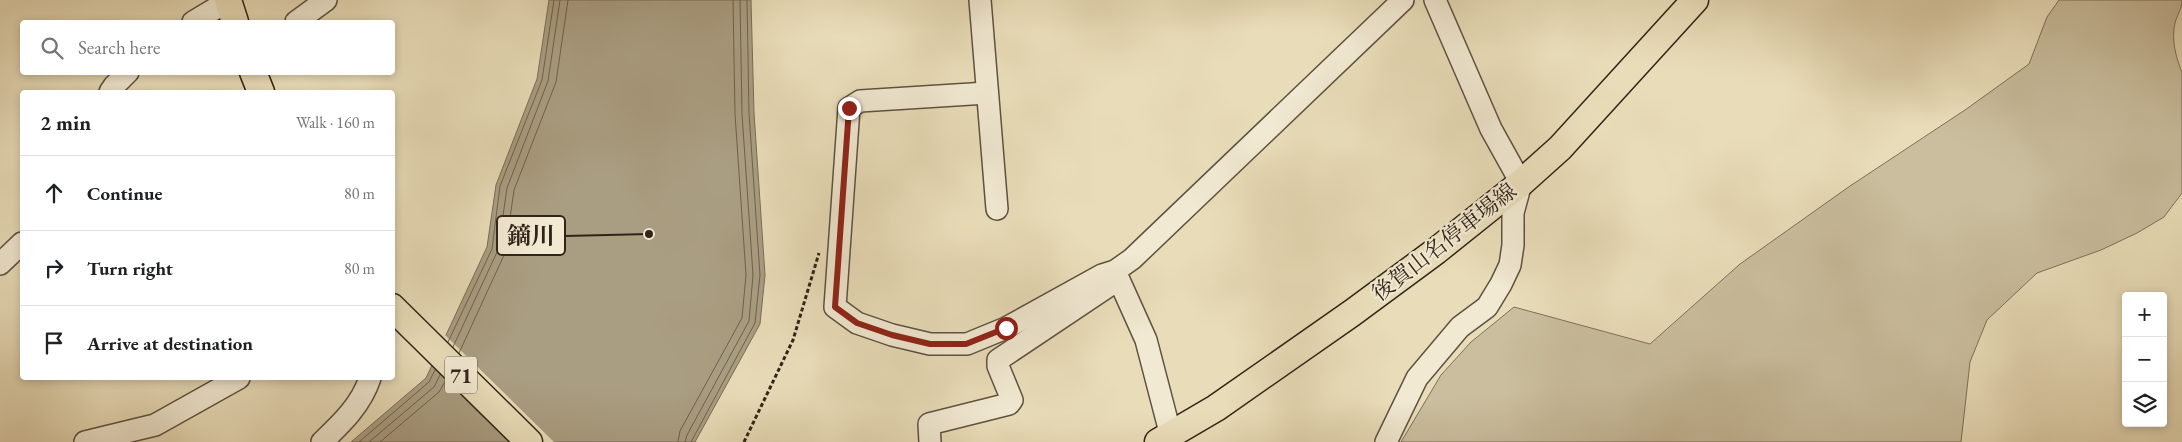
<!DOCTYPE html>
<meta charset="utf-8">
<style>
body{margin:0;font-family:"EB Garamond","Noto Serif JP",serif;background:#f6f6f6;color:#202124}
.controls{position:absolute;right:15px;bottom:15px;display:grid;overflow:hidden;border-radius:5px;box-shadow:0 2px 8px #0003}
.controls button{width:45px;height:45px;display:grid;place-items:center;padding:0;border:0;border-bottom:1px solid #e0e0e0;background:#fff;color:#202124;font:25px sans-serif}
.stop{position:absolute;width:15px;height:15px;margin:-11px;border:4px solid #8f2418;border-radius:50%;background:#fff}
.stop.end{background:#8f2418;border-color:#fff;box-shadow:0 1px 5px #0008}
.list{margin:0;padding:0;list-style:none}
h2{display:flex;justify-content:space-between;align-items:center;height:65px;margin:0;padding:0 20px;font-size:21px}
h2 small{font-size:16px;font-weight:400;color:#757577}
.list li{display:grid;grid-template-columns:32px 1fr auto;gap:15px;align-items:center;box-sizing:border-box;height:75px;padding:0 20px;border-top:1px solid #e0e0e0}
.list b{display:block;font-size:19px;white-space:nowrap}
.list em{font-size:16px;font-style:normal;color:#757577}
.icon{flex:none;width:28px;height:28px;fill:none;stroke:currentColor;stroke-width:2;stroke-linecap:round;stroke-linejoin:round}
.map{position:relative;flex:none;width:2182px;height:442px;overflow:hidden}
.search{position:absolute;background:#fff;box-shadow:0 2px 8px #0003;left:20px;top:20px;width:375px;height:55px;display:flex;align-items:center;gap:12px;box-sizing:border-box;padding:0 18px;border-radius:5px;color:#757577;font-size:19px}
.panel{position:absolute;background:#fff;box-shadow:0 2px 8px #0003;left:20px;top:90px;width:375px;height:290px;border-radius:5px}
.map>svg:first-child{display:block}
</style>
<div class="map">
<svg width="2182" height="442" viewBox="0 0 2182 442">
<rect width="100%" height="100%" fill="#e9ddb9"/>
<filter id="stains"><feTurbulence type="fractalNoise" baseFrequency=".004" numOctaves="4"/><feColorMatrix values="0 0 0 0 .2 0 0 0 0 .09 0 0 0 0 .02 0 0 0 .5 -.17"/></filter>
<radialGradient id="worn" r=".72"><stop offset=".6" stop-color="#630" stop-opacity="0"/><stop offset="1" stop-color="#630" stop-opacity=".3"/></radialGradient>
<!-- green -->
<path fill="#cabe9e" stroke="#7d715b" d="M2059 0H2182C2182 9 2177 15 2175 23 2171 39 2176 58 2182 72V193L2164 217 2137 233 2101 250 2037 273 1987 320 1970 362 1961 442H1401L1441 375 1471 342 1514 307 1650 344 1740 264 1850 186 1965 110 2029 64 2047 17Z"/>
<!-- water -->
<path fill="#aa9e82" stroke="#796d58" d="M549 0H751L754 113 765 275 760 324 695 442H351L426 378 487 247 496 185 537 79Z"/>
<!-- pier -->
<path fill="#e9ddb9" d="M444 334 554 442H513L432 361Z"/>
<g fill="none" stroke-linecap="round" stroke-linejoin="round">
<!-- shore -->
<g stroke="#6d614d" stroke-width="1">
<path d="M448 342 492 249 500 186 542 80 554 0"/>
<path d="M453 347 498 250 507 188 548 81 560 0"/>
<path d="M459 353 505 253 514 190 556 82 568 0"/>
<path d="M359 442 429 382 435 370"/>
<path d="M369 442 434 387 440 375"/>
<path d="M380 442 439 392 446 380"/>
<path d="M678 442 680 431 742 318 746 275 735 114 733 0"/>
<path d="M685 442 687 435 749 321 753 275 742 114 740 0"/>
<path d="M691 442 755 323 760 275 749 113 747 0"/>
</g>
<!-- minor casing -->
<g stroke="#5e5240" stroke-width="24">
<g id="minor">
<path d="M980 0 997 209"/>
<path d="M193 22 228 1"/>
<path d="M296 22 326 0"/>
<path d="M110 92 114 86 128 72"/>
<path d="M987 93 860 101 849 108 835 307 857 323 892 335 930 344H967L1006 328 1102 275 1115 271 1132 259 1403 0"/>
<path d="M0 264 22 243"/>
<path d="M1115 271 1146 340 1171 436"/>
<path d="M85 442 155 425 239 378"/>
<path d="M322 442C342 423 361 405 370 378"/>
<path d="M930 442 929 424 1009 404 1012 400 998 366V360L1113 283"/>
<path d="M1386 442 1417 378 1460 327 1487 307 1501 284 1510 265 1513 245V213L1521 183 1491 129 1435 0"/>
</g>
</g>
<!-- major casing -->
<g stroke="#302418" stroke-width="29">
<g id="major">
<path d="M228 0 235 22"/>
<path d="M253 72 261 92"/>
<path d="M392 307 529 442"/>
<path d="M1158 442 1216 408 1352 313 1436 251 1521 183 1560 148 1695 0"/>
</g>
</g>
<!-- path -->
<path stroke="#302418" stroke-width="3" stroke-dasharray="4 2.5" stroke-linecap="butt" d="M744 442 793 340 819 253"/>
<!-- minor -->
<use href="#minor" stroke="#f1e9d2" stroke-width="21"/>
<!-- major -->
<use href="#major" stroke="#e9ddb9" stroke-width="26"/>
</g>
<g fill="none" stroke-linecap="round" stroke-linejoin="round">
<!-- route -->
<path stroke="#8f2418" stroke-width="6" d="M849 108 835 307 857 323 892 335 930 344H966L1006 328"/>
</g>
<g text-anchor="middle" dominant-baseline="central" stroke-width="4.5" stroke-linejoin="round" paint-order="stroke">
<!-- shield labels -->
<rect fill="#f1e9d2" stroke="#6a5f50" stroke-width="1" x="445" y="356.5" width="32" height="37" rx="4"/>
<g font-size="21" font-weight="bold" fill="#302418">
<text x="461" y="375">71</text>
</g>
<!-- street labels -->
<g font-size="22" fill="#302418" stroke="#f1e9d2">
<text transform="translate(1444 242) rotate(-38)">後賀山名停車場線</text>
</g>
</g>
<!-- callouts -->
<path fill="none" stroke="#302418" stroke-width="2" d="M649 234L565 236"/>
<circle fill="#302418" stroke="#f1e9d2" stroke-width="2" cx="649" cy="234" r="5"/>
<rect fill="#f1e9d2" stroke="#302418" stroke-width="2" x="497" y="216" width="68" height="39" rx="5"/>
<g font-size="24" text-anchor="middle" font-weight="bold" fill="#302418">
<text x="531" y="244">鏑川</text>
</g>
<rect width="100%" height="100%" filter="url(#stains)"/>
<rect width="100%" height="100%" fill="url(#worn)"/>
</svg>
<div class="controls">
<button>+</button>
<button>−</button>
<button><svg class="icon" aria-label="layers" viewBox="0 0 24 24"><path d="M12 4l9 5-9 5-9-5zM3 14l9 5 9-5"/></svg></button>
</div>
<div class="stop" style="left:1006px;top:328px"></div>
<div class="stop end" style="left:849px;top:108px"></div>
<div class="search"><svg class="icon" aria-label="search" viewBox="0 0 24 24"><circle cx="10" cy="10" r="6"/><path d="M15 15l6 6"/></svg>Search here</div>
<section class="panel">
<h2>2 min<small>Walk · 160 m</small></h2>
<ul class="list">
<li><svg class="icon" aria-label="ahead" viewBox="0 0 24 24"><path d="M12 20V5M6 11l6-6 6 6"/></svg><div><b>Continue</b></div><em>80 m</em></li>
<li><svg class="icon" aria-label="right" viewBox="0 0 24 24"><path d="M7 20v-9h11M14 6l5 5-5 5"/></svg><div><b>Turn right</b></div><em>80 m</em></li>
<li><svg class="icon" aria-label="arrive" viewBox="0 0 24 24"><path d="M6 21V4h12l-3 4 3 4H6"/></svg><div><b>Arrive at destination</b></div></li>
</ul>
</section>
</div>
